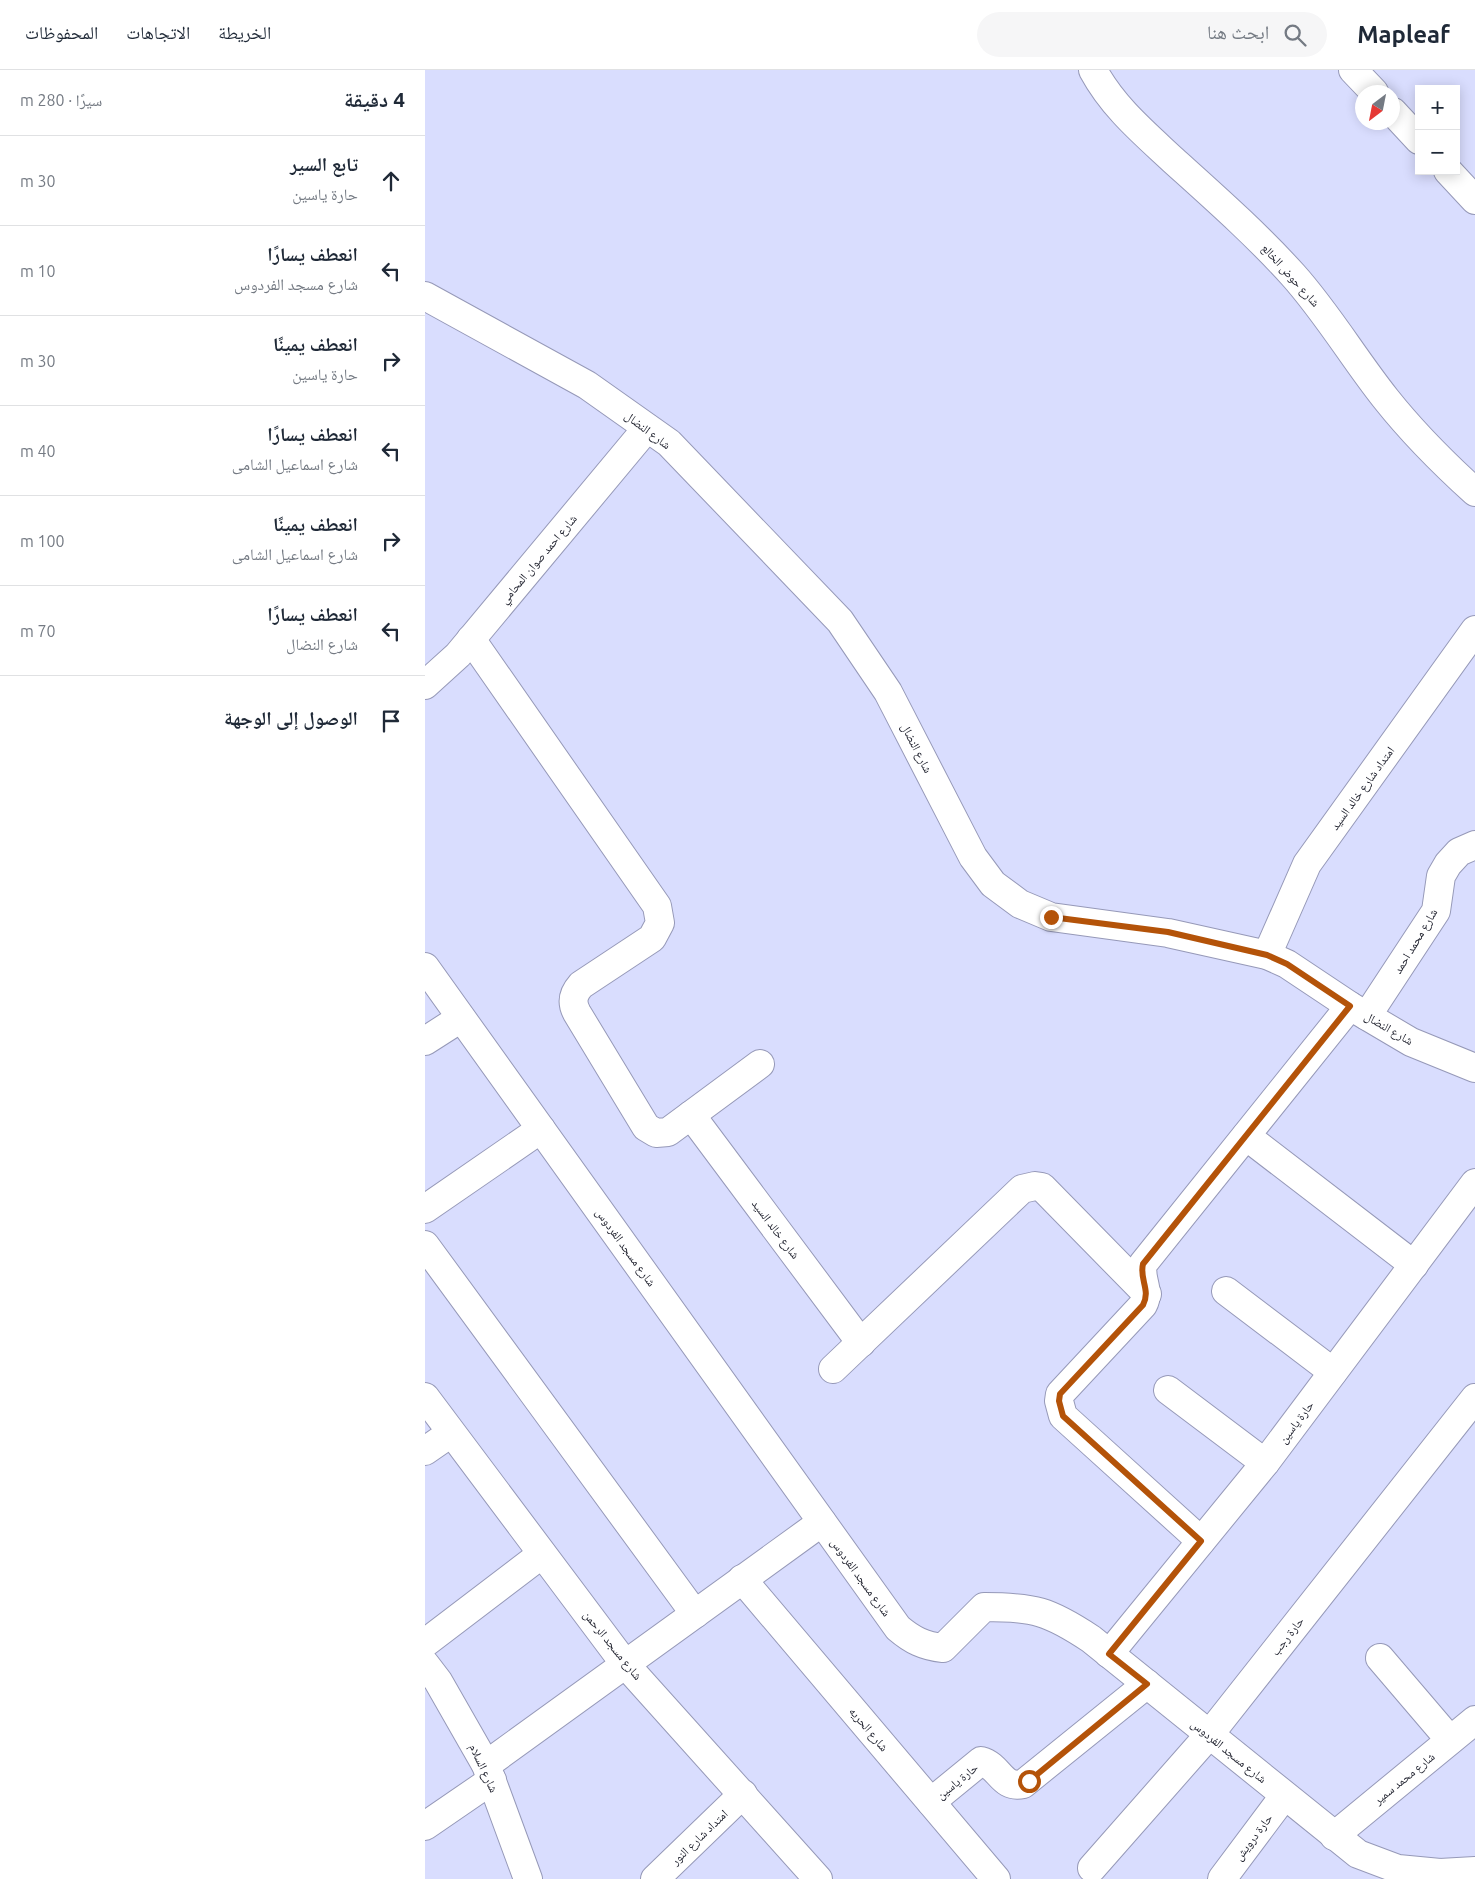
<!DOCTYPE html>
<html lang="ar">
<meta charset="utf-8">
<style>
body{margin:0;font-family:Ubuntu,"Noto Naskh Arabic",sans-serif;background:#f6f6f7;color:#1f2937;direction:rtl}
.controls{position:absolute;right:15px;top:15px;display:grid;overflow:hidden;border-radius:0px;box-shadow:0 2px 12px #0003}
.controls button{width:45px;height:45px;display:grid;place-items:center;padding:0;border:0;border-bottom:1px solid #e0e1e3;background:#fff;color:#1f2937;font:25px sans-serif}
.compass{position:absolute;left:930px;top:15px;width:45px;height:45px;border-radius:50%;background:#fff;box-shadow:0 2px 12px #0003;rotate:212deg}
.stop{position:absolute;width:15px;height:15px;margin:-11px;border:4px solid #b45309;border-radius:50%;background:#fff}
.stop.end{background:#b45309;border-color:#fff;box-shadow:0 1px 5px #0008}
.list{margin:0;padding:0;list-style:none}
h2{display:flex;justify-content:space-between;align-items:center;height:65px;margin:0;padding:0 20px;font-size:21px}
h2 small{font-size:16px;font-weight:400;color:#747a83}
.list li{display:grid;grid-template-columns:32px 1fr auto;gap:15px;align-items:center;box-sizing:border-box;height:90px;padding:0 20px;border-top:1px solid #e0e1e3}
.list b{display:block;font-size:19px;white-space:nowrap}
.list p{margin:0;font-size:16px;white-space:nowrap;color:#747a83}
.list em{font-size:16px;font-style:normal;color:#747a83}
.icon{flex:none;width:28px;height:28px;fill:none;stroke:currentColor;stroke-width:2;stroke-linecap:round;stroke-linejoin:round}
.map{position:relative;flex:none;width:1050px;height:1809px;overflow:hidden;direction:ltr}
header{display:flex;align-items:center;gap:30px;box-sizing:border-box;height:70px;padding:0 25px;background:#fff;border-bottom:1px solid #e0e1e3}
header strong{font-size:24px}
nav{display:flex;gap:28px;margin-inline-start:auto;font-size:18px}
.search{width:350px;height:45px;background:#f6f6f7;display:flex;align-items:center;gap:12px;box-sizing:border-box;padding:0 18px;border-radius:28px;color:#747a83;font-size:19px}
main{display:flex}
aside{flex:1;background:#fff}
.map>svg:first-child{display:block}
</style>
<header>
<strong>Mapleaf</strong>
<div class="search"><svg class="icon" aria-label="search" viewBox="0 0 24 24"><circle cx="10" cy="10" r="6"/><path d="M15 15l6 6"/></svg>ابحث هنا</div>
<nav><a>الخريطة</a><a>الاتجاهات</a><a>المحفوظات</a></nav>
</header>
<main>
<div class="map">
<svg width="1050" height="1809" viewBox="0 0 1050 1809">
<rect width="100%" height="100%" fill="#d9ddfe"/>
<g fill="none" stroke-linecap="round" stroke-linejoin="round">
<!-- street casing -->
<g stroke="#9699b8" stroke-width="30">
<g id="street">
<path d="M668 0C688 37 718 62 748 90 789 127 831 164 868 205 903 244 929 289 961 329 988 363 1018 393 1050 422"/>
<path d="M928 0 949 22"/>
<path d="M968 42 994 70"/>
<path d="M1023 101 1050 130"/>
<path d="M0 226 162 315 244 373 415 551 463 622 548 787 568 814 595 834 626 847 743 863 842 885 862 894 925 936 986 972 1050 998"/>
<path d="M46 569 232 836 235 853 227 868 156 915C148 924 146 932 152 943L221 1057 231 1063 243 1062 335 994"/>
<path d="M0 615 33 585 222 358"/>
<path d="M842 885 882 794 1050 560"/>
<path d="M0 897 473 1558C487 1570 499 1576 518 1578L559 1537C609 1537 624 1541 666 1569L933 1784 973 1799 1015 1803 1050 1801"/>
<path d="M942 946 1011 841 1016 806 1023 794 1034 782 1050 775"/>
<path d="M0 971 36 948"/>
<path d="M266 1045 436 1273"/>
<path d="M821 1066 989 1195"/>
<path d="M0 1139 116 1059"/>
<path d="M0 1175 270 1544"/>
<path d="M801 1221 908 1302"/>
<path d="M408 1299 597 1119 610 1116 617 1117 722 1224"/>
<path d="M743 1320 840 1393"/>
<path d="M0 1327 200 1594 393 1809"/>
<path d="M0 1381 26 1363"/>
<path d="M776 1471 638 1346 634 1331 635 1324 718 1235C726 1220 714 1209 718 1194L925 936"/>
<path d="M317 1509 571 1809"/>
<path d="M0 1573 117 1484"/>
<path d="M684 1584 840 1393 1050 1113"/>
<path d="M955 1588 1025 1670"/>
<path d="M0 1594 13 1611 61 1695 103 1809"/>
<path d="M61 1695 397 1452"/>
<path d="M506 1732 556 1691C575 1696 576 1719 598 1714L722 1614"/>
<path d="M0 1756 67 1710"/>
<path d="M909 1766 1050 1650"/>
<path d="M667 1798 784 1665 1050 1328"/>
<path d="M230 1809 318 1724"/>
<path d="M797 1809 859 1726"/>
</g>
</g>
<!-- street -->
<use href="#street" stroke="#fff" stroke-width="28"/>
</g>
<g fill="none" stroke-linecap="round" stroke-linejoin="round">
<!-- route -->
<path stroke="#b45309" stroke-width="6" d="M604 1711 722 1614 684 1584 776 1471 638 1346 634 1331 635 1324 718 1235C726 1220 714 1209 718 1194L925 936 862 894 842 885 743 862 626 847"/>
</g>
<g text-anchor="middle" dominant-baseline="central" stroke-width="4" stroke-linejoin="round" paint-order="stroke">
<!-- street labels -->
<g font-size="12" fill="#232531" stroke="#fff">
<text transform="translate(866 205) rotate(48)">شارع حوض الخالع</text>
<text transform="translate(223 360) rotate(37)">شارع النضال</text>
<text transform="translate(113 489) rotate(-50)">شارع احمد صوان المحامي</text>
<text transform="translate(492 678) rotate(63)">شارع النضال</text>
<text transform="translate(937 718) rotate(-54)">امتداد شارع خالد السيد</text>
<text transform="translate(990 871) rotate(-59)">شارع محمد احمد</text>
<text transform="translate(964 958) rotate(30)">شارع النضال</text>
<text transform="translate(351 1159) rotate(53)">شارع خالد السيد</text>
<text transform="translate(201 1177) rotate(54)">شارع مسجد الفردوس</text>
<text transform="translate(871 1352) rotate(-53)">حارة ياسين</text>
<text transform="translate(436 1507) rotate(54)">شارع مسجد الفردوس</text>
<text transform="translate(862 1566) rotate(-52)">حارة رجب</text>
<text transform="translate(188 1575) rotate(51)">شارع مسجد الرحمن</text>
<text transform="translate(444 1659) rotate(50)">شارع الحريه</text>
<text transform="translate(804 1681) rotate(39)">شارع مسجد الفردوس</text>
<text transform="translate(59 1698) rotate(65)">شارع السلام</text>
<text transform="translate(979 1708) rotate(-39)">شارع محمد سمير</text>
<text transform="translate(532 1711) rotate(-39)">حارة ياسين</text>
<text transform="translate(274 1767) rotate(-44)">امتداد شارع النور</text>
<text transform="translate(828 1767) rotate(-53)">حارة درويش</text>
</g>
</g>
</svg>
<div class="controls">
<button>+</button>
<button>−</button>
</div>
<svg class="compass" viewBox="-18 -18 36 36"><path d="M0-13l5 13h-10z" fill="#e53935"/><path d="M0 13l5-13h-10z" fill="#747a83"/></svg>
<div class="stop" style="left:604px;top:1711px"></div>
<div class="stop end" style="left:626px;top:847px"></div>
</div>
<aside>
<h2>4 دقيقة<small>سيرًا · 280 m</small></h2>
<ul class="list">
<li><svg class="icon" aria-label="ahead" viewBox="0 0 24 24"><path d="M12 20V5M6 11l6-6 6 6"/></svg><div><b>تابع السير</b><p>حارة ياسين</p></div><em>30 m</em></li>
<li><svg class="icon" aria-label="left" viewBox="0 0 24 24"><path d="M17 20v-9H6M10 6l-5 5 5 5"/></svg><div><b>انعطف يسارًا</b><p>شارع مسجد الفردوس</p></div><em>10 m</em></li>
<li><svg class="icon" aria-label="right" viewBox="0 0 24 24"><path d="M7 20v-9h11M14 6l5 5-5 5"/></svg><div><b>انعطف يمينًا</b><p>حارة ياسين</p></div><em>30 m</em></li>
<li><svg class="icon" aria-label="left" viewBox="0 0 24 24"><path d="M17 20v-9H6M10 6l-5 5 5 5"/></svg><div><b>انعطف يسارًا</b><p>شارع اسماعيل الشامى</p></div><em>40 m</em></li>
<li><svg class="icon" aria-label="right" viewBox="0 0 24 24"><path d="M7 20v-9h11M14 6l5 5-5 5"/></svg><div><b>انعطف يمينًا</b><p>شارع اسماعيل الشامى</p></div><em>100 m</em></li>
<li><svg class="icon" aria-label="left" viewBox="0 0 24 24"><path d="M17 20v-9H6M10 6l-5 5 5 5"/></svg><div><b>انعطف يسارًا</b><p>شارع النضال</p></div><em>70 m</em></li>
<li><svg class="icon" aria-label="arrive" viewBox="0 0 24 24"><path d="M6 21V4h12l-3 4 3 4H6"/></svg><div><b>الوصول إلى الوجهة</b></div></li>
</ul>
</aside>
</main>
